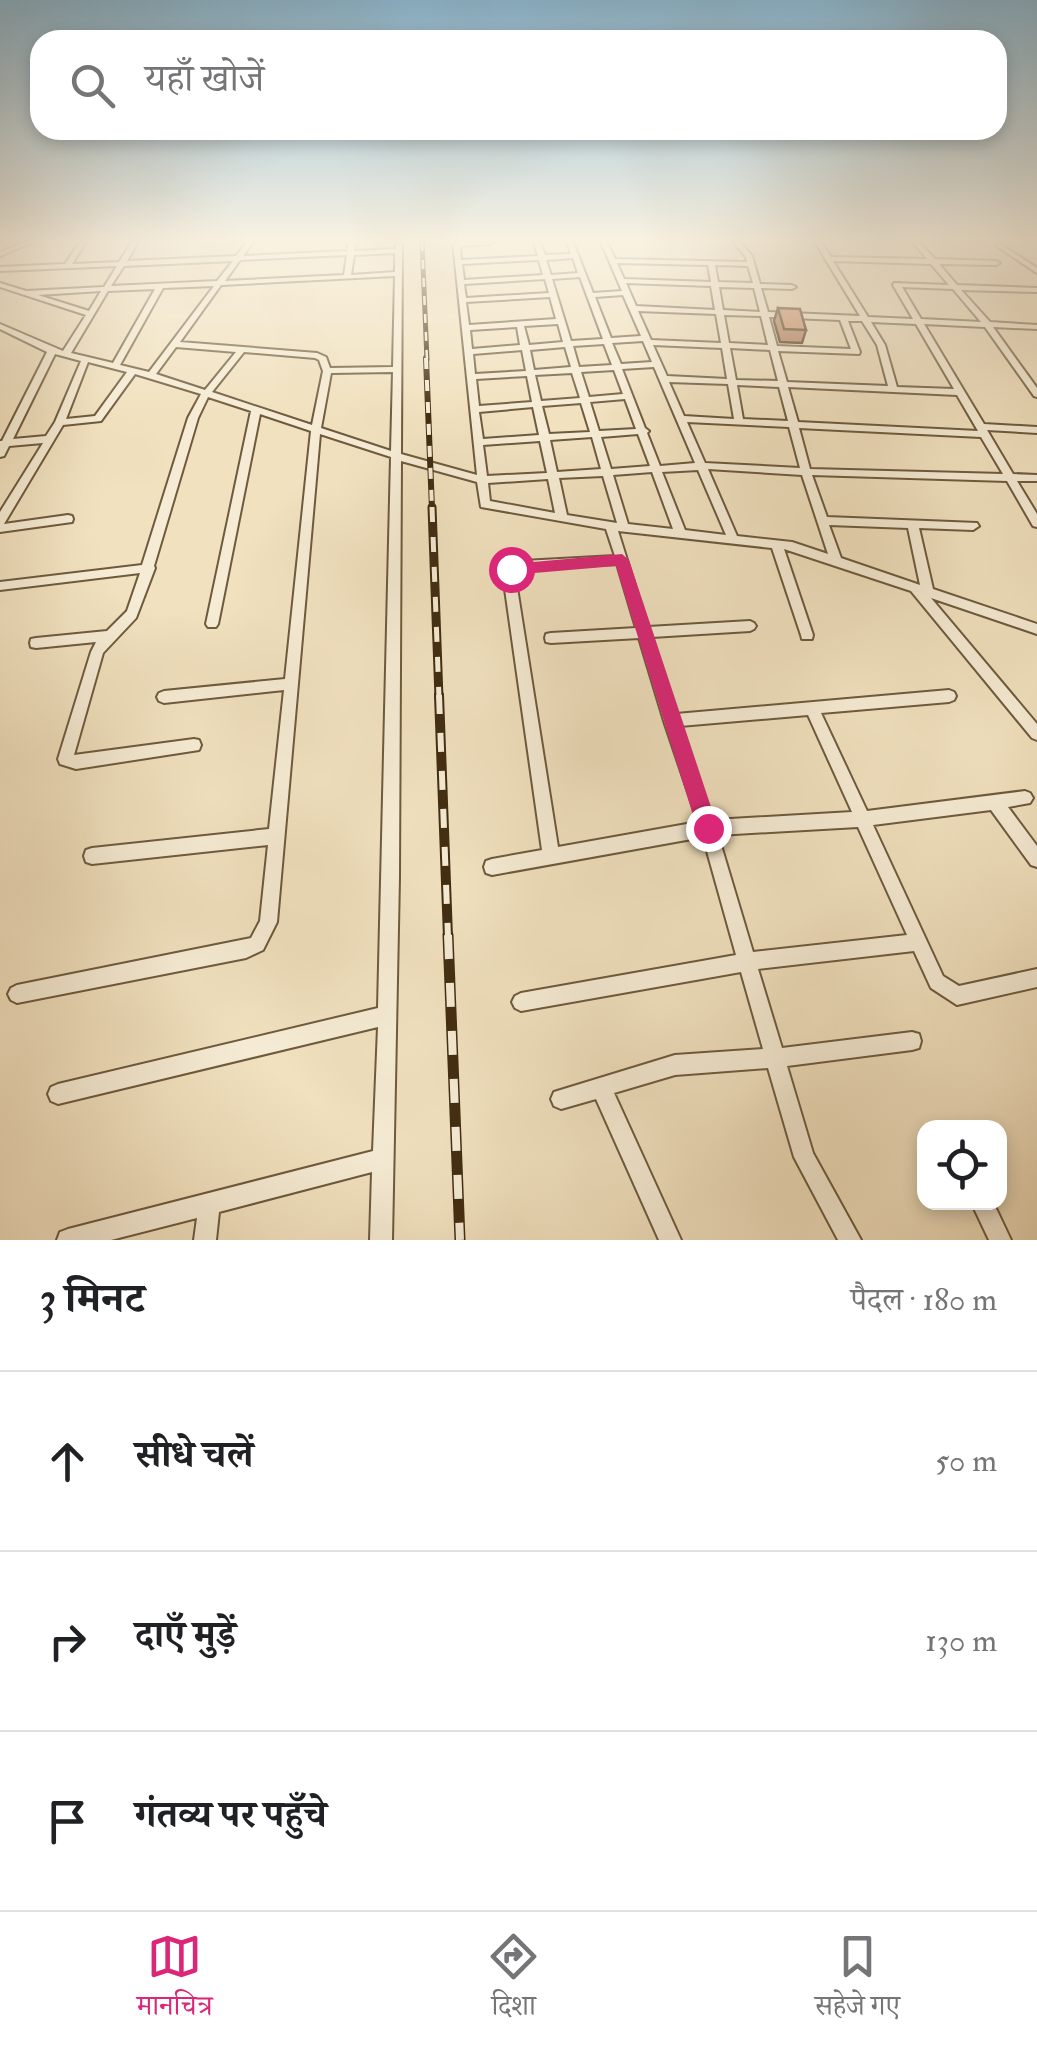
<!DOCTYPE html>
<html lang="hi">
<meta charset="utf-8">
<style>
body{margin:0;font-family:"IM FELL Double Pica","Noto Serif Devanagari",serif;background:#f2f2f2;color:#202124}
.controls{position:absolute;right:30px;bottom:30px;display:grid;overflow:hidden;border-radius:20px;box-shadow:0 5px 15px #0003}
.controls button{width:90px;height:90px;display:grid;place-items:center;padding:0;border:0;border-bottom:2px solid #e0e0e0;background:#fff;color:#202124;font:50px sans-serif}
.stop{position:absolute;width:30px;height:30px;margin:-22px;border:8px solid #db2777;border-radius:50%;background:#fff}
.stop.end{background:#db2777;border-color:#fff;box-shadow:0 2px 10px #0008}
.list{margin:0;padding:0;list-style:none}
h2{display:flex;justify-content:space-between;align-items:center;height:130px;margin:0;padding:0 40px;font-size:42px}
h2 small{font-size:32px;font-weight:400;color:#757577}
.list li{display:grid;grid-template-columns:65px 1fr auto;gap:30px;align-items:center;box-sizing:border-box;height:180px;padding:0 40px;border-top:2px solid #e0e0e0}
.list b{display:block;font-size:38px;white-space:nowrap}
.list em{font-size:32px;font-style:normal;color:#757577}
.icon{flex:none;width:55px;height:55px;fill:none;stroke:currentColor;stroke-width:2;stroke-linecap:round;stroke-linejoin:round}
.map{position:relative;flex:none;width:1037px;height:1240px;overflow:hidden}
.search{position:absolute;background:#fff;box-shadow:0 5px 15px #0003;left:30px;right:30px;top:30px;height:110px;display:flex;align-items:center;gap:25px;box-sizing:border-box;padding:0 35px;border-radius:30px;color:#757577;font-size:38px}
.sheet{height:670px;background:#fff}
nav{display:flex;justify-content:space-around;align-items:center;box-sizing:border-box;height:140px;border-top:2px solid #e0e0e0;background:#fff;font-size:28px;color:#757577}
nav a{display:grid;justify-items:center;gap:5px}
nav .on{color:#db2777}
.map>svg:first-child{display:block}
</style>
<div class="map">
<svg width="1037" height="1240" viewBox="0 0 1037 1240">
<rect width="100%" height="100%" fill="#f1e1bf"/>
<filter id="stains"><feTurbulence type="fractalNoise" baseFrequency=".002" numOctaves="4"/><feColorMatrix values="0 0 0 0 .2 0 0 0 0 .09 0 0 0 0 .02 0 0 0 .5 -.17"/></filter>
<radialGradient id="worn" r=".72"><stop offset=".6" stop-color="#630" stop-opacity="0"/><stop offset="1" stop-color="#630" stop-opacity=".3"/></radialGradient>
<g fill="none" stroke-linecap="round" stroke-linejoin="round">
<!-- street casing -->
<g stroke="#6e5a3d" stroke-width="4">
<g id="street">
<path d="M25 242H33L0 256V252Z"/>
<path d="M80 242H86L72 264 119 262 132 242H138L127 261 236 256 247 242H253L243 256 347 251 349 242H355L354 251 396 249V242H402L401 454 477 475 453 242H493L490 244 460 246 461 260 538 256 534 242H540L545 255 571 254 567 242H573L593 293 622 291 601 242H607L615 259 747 262 746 257 733 242H740L752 256 760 284 792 285 796 287 792 289 761 288 768 312 860 316 815 242H821L831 257 927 259 913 242H919L935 259 996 261 1000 263 996 265 939 264 957 285 1037 288V292L961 290 990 322 1037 325V329L993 327 1037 388V397L1034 396 985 327 924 324 984 424 1037 427V433L987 430 1013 474 1037 475V481H1017L1037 514V527L1033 526 1007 481 812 475 827 517 977 523 979 526 973 530 919 528 933 589 1037 624V634L931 598 1037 724V740L1032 738 911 591 784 549 813 635 812 639H802L801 635 772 548 618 531 648 627 750 621 754 623 756 626 754 629 750 631 652 637 676 714 949 690 954 692 956 696 954 700 949 702 821 713 867 811 1025 791 1030 793 1033 798 1030 803 1008 807 1037 846V867L1031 865 991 810 873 825 943 976 959 986 1037 969V987L957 1005 931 988 914 951 758 969 782 1048 912 1032 919 1034 921 1041 919 1048 912 1050 787 1066 813 1153 861 1240H838L794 1157 768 1068 675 1075 614 1093 681 1240H659L596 1099 561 1109 554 1106 551 1099 554 1092 675 1055 763 1049 741 972 521 1011 515 1008 512 1002 515 996 521 993 736 955 703 837 492 875 486 873 484 867 486 861 492 859 542 850 503 575 507 566 523 561 615 556 606 529 481 507 477 482 401 461 399 877 392 1240H370L372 1172 219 1212 216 1240H194L197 1218 111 1240H57L60 1232 68 1229 373 1151 378 1027 58 1104 51 1101 48 1094 51 1087 58 1084 378 1008 391 457 320 434 277 922 263 950 246 958 17 1003 11 1000 8 994 11 988 17 985 251 938 260 921 268 845 92 864 86 862 84 856 86 850 92 848 269 829 284 690 164 703 159 701 157 697 159 693 164 691 285 679 311 431 260 414 218 624 216 627H208L206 624 251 411 208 397 198 418 154 566 155 568 136 618 103 653 74 755 194 739 199 740 201 745 199 750 76 769 60 764 58 759 91 652 96 642 36 648 31 647 30 643 31 639 36 638 107 631 127 611 140 573 0 590V582L142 565 188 418 201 394 135 374 101 421 63 425 4 524 68 515 72 516 73 519 72 522 0 532V512L43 443 9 446 4 456 0 457V441H2L47 352 0 329V324L63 351 86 315 0 287V283L26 291 104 287 117 266 0 271V267L65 264ZM395 253V272L351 275 354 255ZM347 255 344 275 225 281 240 260ZM573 258 578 273 551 275 546 260ZM539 260 543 275 464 280 462 264ZM233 261 217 281 111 286 124 266ZM833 261 931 264 949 285 894 283 893 285 913 319 868 317ZM617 263 708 265 711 282 624 279ZM715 265 748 266 753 283 718 282ZM395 276 393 367 330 368 326 357 317 353 180 342 221 285ZM580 277 603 339 571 341 552 279ZM545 279 549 293 466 298 464 284ZM626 283 711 286 715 310 636 306ZM214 286 149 372 120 365 163 288ZM719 287 754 288 760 312 723 310ZM902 287 953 289 981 322 921 319ZM155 289 113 363 71 353 108 291ZM101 291 89 311 38 295ZM623 295 641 336 611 338 595 297ZM550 297 556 319 469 325 466 302ZM638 311 716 314 721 343 651 340ZM724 315 761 316 768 345 729 343ZM769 317 840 320 851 349 777 346ZM848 321H862L877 345 888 386 787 382 778 351 859 354 860 352ZM871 322 916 324 954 389 897 387 885 345ZM558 324 563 342 529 345 524 326ZM517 327 520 345 472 349 470 330ZM643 341 652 362 621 364 612 343ZM604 344 612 365 579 367 573 346ZM653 345 722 348 727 379 667 376ZM176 347 236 352 205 390 156 374ZM565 347 571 367 534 370 530 350ZM730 348 770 350 778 381 736 380ZM522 350 526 371 475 374 473 354ZM244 352 315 358 319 360 323 371 312 425 212 392ZM55 354 81 361 55 422 46 436 13 439ZM88 362 127 372 95 416 66 419ZM654 367 695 463 660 466 647 433 649 431 645 428 622 369ZM614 370 623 394 589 397 581 372ZM393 372 391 451 321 428 331 373ZM572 373 580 398 541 401 535 375ZM527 376 532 402 479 406 476 379ZM669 382 728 384 734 419 684 416ZM737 385 779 387 788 421 743 419ZM788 387 957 395 978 431 798 422ZM625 399 636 429 599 431 590 402ZM581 403 590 432 549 434 542 406ZM533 407 539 435 483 439 479 412ZM687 422 789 427 800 468 705 463ZM799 428 981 437 1003 474 810 469ZM638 434 650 466 611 469 601 437ZM592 437 601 469 557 472 550 440ZM540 441 547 473 487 476 483 445ZM708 469 802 475 828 554 792 542 737 536ZM698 470 726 535 685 530 662 472ZM652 472 673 529 628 524 613 475ZM603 476 617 523 567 515 559 478ZM548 479 555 513 490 501 488 483ZM829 525 908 528 920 585 841 558ZM617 564 636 628 551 633 546 634 545 638 546 642 551 643 639 638 664 721 698 822 558 847 515 575 516 572 524 569ZM808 715 852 812 713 820 680 726ZM858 827 907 935 753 952 718 835Z"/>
<path d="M1000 244 1037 268V273L998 247 997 246Z"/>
<path d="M971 1202H993L1011 1240H989Z"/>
</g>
</g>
<!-- street -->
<use href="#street" fill="#f6ecd5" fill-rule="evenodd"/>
<!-- rail-far4 casing -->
<g stroke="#422d12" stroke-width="5">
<path id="rail-far4" d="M422 242 427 360"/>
</g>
<!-- rail-far3 casing -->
<g stroke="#422d12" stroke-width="6">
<path id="rail-far3" d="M426 358 432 509"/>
</g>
<!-- rail-far2 casing -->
<g stroke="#422d12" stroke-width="9">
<path id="rail-far2" d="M432 507 439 698"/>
</g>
<!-- rail-far1 casing -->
<g stroke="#422d12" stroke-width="10">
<path id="rail-far1" d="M439 695 448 937"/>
</g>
<!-- rail casing -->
<g stroke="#422d12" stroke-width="11">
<path id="rail" d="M448 935 460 1240"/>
</g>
<!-- rail-far4 -->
<use href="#rail-far4" stroke="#f6ecd5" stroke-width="2.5" stroke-dasharray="9" stroke-linecap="butt"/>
<!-- rail-far3 -->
<use href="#rail-far3" stroke="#f6ecd5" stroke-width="4" stroke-dasharray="11" stroke-linecap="butt"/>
<!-- rail-far2 -->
<use href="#rail-far2" stroke="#f6ecd5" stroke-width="5" stroke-dasharray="15" stroke-linecap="butt"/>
<!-- rail-far1 -->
<use href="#rail-far1" stroke="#f6ecd5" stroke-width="6" stroke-dasharray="19" stroke-linecap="butt"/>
<!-- rail -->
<use href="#rail" stroke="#f6ecd5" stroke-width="8" stroke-dasharray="24" stroke-linecap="butt"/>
</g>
<!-- wall -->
<path fill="#b47c5e" stroke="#422d12" stroke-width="2.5" d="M778 308 806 330 802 343 780 342 774 321Z"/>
<!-- building -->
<path fill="#d1906d" stroke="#422d12" stroke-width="2.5" d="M778 308 800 309 806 330 784 329Z"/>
<!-- sky -->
<linearGradient id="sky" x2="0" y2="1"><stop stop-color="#89b8d4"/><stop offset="0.58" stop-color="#f9f2e2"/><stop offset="1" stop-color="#f9f2e2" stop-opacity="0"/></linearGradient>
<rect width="1037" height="415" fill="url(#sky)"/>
<!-- route -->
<path fill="#db2777" d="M622 554 629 560 718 828 708 838 697 828 616 566 511 575 503 569 511 564Z"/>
<rect width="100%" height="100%" filter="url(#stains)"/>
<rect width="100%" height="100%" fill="url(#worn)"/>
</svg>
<div class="controls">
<button><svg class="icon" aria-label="locate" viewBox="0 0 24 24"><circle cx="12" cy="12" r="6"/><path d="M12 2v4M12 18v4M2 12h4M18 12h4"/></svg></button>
</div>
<div class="stop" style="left:511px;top:569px"></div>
<div class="stop end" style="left:708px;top:828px"></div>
<div class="search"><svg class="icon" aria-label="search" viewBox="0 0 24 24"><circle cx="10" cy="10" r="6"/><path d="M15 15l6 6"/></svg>यहाँ खोजें</div>
</div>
<section class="sheet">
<h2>3 मिनट<small>पैदल · 180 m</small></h2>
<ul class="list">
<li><svg class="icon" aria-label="ahead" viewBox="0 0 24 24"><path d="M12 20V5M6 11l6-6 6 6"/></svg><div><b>सीधे चलें</b></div><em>50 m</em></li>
<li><svg class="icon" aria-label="right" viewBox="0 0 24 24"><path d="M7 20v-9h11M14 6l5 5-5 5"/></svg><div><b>दाएँ मुड़ें</b></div><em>130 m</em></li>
<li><svg class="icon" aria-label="arrive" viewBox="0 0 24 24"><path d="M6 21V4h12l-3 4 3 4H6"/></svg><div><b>गंतव्य पर पहुँचे</b></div></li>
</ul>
</section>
<nav>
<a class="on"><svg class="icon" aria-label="map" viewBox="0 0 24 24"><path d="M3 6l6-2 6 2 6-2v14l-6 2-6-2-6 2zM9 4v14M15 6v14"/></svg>मानचित्र</a>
<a><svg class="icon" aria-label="directions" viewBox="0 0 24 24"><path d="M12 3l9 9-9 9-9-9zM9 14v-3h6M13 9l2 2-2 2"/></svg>दिशा</a>
<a><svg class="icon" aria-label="saved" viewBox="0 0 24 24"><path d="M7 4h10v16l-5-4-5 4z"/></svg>सहेजे गए</a>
</nav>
